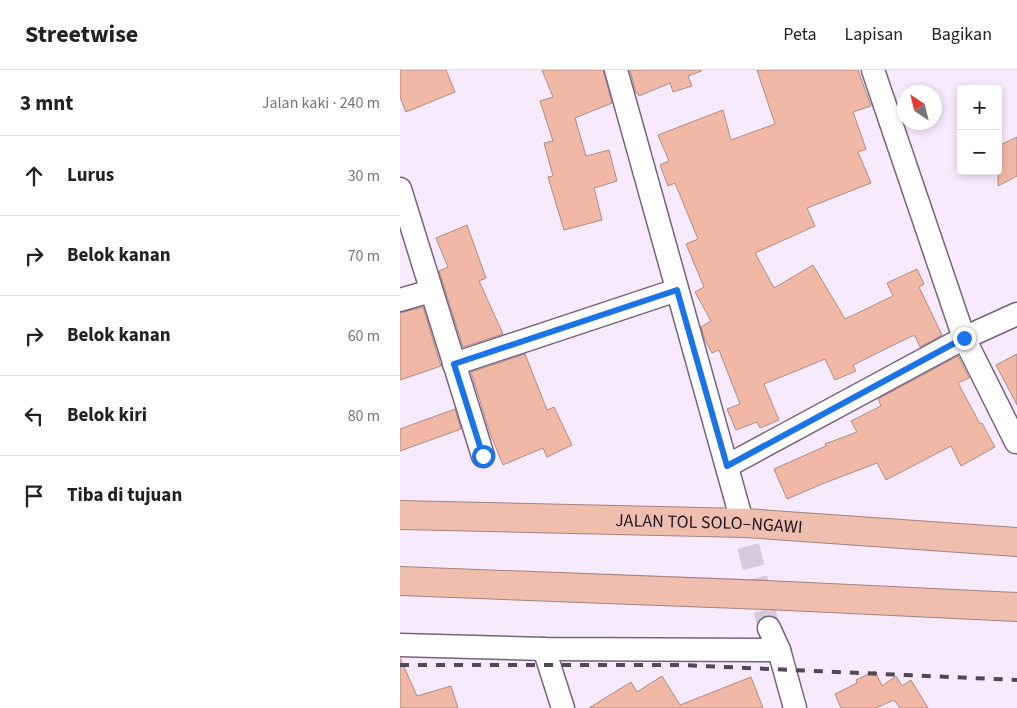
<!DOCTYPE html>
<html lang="id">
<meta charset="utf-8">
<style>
body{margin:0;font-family:"Source Sans 3",sans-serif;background:#f6f6f6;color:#222}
.controls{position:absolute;right:15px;top:15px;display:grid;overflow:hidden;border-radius:5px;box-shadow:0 2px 8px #0003}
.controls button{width:45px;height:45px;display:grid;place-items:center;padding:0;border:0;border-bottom:1px solid #e0e0e0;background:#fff;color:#222;font:25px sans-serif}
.compass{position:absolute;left:497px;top:15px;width:45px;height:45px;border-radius:50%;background:#fff;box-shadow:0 2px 8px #0003;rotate:325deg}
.stop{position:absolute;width:15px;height:15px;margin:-11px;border:4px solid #1a73e8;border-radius:50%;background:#fff}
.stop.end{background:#1a73e8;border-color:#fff;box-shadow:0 1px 5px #0008}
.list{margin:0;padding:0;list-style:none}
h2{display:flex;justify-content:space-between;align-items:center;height:65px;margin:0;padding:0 20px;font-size:21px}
h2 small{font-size:16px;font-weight:400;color:#767676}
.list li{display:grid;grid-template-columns:32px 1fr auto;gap:15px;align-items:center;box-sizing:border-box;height:80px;padding:0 20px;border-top:1px solid #e0e0e0}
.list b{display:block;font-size:19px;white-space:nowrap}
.list em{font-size:16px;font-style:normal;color:#767676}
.icon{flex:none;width:28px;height:28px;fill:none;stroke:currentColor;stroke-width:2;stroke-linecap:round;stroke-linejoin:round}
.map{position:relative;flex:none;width:617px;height:638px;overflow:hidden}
header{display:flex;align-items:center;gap:30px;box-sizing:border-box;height:70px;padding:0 25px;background:#fff;border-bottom:1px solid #e0e0e0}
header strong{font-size:24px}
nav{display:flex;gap:28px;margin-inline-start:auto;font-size:18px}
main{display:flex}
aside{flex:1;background:#fff}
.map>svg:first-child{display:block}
</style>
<header>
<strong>Streetwise</strong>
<nav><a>Peta</a><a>Lapisan</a><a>Bagikan</a></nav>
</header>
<main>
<aside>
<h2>3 mnt<small>Jalan kaki · 240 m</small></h2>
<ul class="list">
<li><svg class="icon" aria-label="ahead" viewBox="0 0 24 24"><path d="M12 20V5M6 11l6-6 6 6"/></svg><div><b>Lurus</b></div><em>30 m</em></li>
<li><svg class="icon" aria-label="right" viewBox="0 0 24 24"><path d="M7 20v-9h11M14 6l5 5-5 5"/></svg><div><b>Belok kanan</b></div><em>70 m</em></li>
<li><svg class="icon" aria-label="right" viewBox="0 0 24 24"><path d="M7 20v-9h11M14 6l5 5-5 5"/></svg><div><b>Belok kanan</b></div><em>60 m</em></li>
<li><svg class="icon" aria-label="left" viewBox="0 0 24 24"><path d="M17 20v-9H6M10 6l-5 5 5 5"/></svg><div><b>Belok kiri</b></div><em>80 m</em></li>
<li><svg class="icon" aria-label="arrive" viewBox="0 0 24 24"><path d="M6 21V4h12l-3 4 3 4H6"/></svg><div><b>Tiba di tujuan</b></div></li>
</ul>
</aside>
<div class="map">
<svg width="617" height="638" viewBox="0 0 617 638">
<rect width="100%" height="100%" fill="#f8eafd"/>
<!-- building -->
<g fill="#f0b8a5" stroke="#b08c7f">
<path d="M0 0H46L55 22 6 42 0 27Z"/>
<path d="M142 0H203L212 33 175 48 186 86 209 80 217 111 194 118 202 150 164 160 148 107 153 106 144 73 153 71 140 31 153 27Z"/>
<path d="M230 0H301V1L288 6 292 16 273 22 270 13 239 26 238 23H236Z"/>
<path d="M357 0H458L471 36 453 42 466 79 458 82 471 113 407 138 415 156 355 183 374 218 413 195 445 249 493 226 487 213 517 199 524 214 519 217 542 265 520 277 515 266H512L453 295 456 301 435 310 425 289 364 314 379 350 360 358 357 352 336 360 327 339 340 334 319 280 312 283 305 270 301 257 311 251 295 222 304 217 286 174 298 169 275 113 268 116 260 95 269 91 258 65 323 40 331 70 375 54Z"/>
<path d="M617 67V106L598 116V76Z"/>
<path d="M67 155 86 208 79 211 103 264 63 277 39 201 48 197 36 168Z"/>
<path d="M23 237 41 296 0 310V243Z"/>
<path d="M125 284 147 340 154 337 172 375 147 387 143 378 103 395 90 363 71 302Z"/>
<path d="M617 284V335L596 295Z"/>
<path d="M558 286 569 308 558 313 580 354 582 353 595 377 561 396 551 376 486 410 477 393 422 414 387 429 374 399 426 376 425 374 457 362 451 351 481 336 478 329Z"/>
<path d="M55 339 61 359 0 381V359Z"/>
<path d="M0 588 17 626 51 616 58 638H0Z"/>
<path d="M475 601 482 616 496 606 502 616 511 610 528 638H500L494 630 476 638H441L435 624 457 613 456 610Z"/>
<path d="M262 606 280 635 351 607 363 638H189L231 612 237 622Z"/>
</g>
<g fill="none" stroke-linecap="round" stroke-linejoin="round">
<!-- minor-tunnel -->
<path stroke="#d7cadc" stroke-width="22" stroke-dasharray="22 11" stroke-linecap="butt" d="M340 444 369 558"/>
<!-- minor casing -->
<g stroke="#77637e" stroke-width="25">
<g id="minor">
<path d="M216 0 340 444"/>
<path d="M473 0 564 268 616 372"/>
<path d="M0 119 83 386"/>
<path d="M0 230 31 221"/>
<path d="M54 294 277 220"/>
<path d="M327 396 564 268 617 244"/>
<path d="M369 558 379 580 395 638"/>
<path d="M0 575 144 579 379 580"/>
<path d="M144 579 163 638"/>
</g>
</g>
<!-- motorway casing -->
<g stroke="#a6837d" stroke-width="30">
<g id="motorway">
<path id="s1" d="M0 445 345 453 617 472"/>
<path d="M0 511 367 525 617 537"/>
</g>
</g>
<!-- minor -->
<use href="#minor" stroke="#fff" stroke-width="22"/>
<!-- motorway -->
<use href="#motorway" stroke="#efbeae" stroke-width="28"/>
<!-- rail -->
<path stroke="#524855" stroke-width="4" stroke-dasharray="9 9" stroke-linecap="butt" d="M0 595H280L617 610"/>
</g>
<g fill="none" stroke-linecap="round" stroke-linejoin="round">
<!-- route -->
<path stroke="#1a73e8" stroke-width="6" d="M83 386 54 294 277 220 327 396 564 268"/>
</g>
<g text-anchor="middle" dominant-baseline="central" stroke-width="4" stroke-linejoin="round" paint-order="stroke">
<!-- street labels -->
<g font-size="18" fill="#1f1621" stroke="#fdfdfd">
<text stroke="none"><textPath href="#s1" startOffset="309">JALAN TOL SOLO–NGAWI</textPath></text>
</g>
</g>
</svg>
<div class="controls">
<button>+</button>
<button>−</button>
</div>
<svg class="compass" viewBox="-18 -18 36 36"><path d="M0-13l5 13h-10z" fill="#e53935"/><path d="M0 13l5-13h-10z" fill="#767676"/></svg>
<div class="stop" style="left:83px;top:386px"></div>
<div class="stop end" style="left:564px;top:268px"></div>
</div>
</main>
